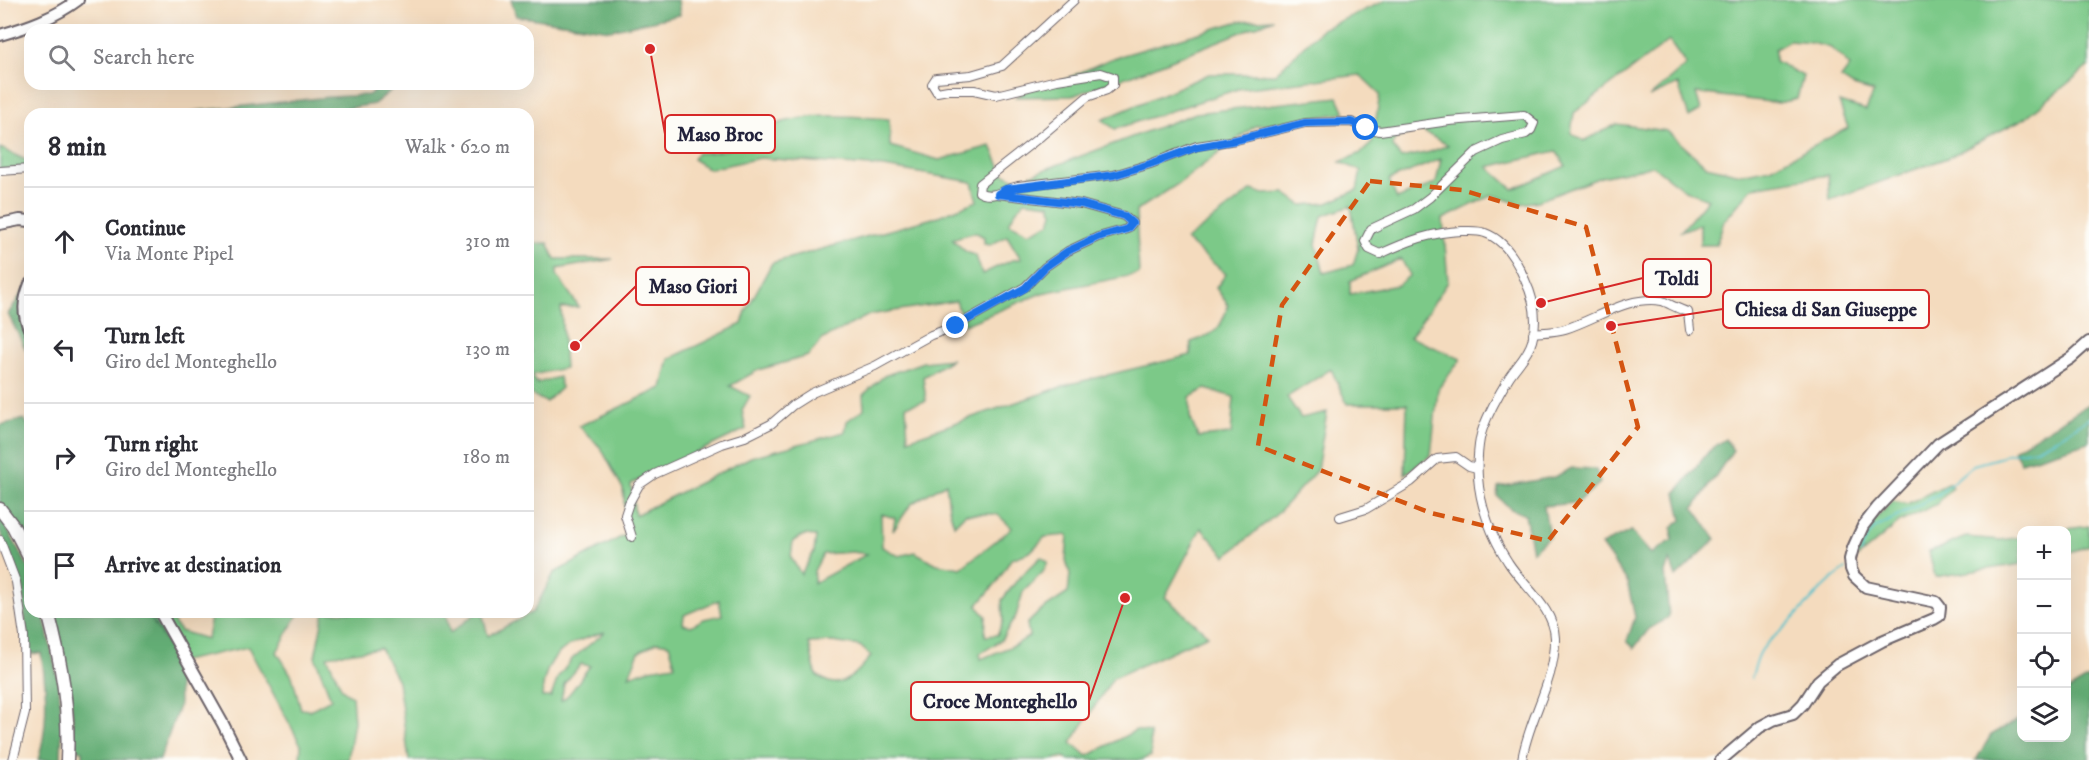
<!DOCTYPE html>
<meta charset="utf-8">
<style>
body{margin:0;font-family:"IM FELL DW Pica",serif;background:#f2f2f3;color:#2b2b33}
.controls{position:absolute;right:18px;bottom:18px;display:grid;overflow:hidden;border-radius:12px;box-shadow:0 6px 24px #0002}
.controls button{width:54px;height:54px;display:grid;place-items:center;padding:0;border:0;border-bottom:2px solid #e1e1e2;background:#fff;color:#2b2b33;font:30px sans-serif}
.stop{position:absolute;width:18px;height:18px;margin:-14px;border:4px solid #1a73e8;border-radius:50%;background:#fff}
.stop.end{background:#1a73e8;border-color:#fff;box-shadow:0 2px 6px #0008}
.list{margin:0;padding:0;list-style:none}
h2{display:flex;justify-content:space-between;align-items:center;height:78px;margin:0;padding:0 24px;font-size:26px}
h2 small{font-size:20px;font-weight:400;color:#7c7c81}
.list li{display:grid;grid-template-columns:39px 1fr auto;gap:18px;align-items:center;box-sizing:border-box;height:108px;padding:0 24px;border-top:2px solid #e1e1e2}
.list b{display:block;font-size:22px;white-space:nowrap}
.list p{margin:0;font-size:20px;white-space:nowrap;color:#7c7c81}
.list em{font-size:20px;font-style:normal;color:#7c7c81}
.icon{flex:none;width:33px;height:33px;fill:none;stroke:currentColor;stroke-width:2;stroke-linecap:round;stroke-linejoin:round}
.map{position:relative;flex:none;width:2089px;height:760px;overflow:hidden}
.search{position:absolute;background:#fff;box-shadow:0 6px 24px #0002;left:24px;top:24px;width:510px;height:66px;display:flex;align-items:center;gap:15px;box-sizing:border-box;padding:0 21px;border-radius:18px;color:#7c7c81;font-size:22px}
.panel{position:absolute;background:#fff;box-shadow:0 6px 24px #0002;left:24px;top:108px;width:510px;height:510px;border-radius:18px}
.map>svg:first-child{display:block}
</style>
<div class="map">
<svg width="2089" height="760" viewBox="0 0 2089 760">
<rect width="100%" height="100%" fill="#fdfcf7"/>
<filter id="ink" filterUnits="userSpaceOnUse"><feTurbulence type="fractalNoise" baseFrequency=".0167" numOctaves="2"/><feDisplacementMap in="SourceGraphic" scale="12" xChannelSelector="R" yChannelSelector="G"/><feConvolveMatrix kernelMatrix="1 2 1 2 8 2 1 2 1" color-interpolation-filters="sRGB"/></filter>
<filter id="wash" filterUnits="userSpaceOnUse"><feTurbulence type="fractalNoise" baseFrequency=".008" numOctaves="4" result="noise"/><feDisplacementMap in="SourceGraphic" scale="24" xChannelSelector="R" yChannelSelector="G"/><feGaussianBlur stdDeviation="1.35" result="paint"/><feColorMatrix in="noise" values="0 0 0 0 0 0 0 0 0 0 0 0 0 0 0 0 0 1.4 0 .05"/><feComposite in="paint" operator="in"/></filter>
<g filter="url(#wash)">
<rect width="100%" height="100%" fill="#f4dbbe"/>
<!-- green -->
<g fill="#7bc988" stroke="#4e7662" stroke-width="1.5" fill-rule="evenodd">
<path d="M1387 0H2089V66L2025 118 1947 158 1830 200 1828 175 1753 187 1724 221 1716 245H1700V224L1681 231 1708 199 1685 190 1653 166 1601 177 1538 201 1520 204 1492 195 1443 219 1448 282 1410 337 1461 359 1438 389 1431 455 1405 474 1407 404H1347L1331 369 1287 397 1301 418 1327 412 1317 470 1278 513 1226 556 1201 528 1165 597 1208 635 1113 678 1071 743 1088 756 1136 730 1150 733 1151 756 1141 760H1069L1064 757 1051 760H409L398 681 380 648 327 656 342 689 352 697 354 721 348 760H300L301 745 248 647 178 662 147 612H166L180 631 207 639 212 612H299L277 652 292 676 301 709 310 710 331 699 315 657 324 612H445L450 633 478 612H482L488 636 533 612 554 573 627 534 623 489 601 448 579 426 662 388 669 359 742 324 746 311 772 263 933 218 977 201 972 182 884 167 760 158 709 169 693 159 697 153C716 153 733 150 750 140 758 136 765 128 774 125 811 112 850 116 889 119L890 146 939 160 991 146 1003 173 1017 180 1196 113 1338 97 1345 113 1255 126 1178 184 1136 211 1139 274 1042 293 964 325 956 301 869 315 823 339 808 356 758 370 730 386 750 396 742 410 746 429 631 484 635 515 751 457 845 432 847 421 864 409 863 395 884 376 923 362 952 359 923 377 926 401 906 406 908 439 1070 384 1191 355V342C1217 334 1221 329 1228 305L1216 288 1226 274 1186 240 1252 190 1264 194 1285 193 1302 205 1328 203 1357 190 1361 171 1340 162 1361 153 1372 143 1380 94 1360 75 1238 89 1115 129 1102 120 1209 74H1275L1322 29ZM1669 41 1686 65 1649 97 1678 84 1689 117 1701 110 1696 93 1778 103 1797 99 1803 76 1775 61V49L1789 41 1812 43 1831 48 1850 66 1841 78 1853 86 1874 92 1866 110 1839 102 1848 128 1770 168 1741 174 1706 166 1667 131 1617 124 1584 141 1571 133 1574 113ZM1420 130 1448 145 1430 152 1401 158 1392 145 1395 139ZM1556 151 1566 166 1513 189 1488 167ZM1441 159 1436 183 1397 199 1389 180ZM1025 201 1050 204 1053 213 1050 223 1029 233 1009 223 1015 212ZM1351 206 1358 249 1353 265 1324 273 1316 244 1322 216ZM975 232 984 237V244L990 245 1007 236 1021 259 1012 260 982 274 976 256 965 251 952 239ZM1401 259 1410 275 1398 285 1350 294V281ZM1205 389 1234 397 1231 434 1198 437 1190 417V397ZM946 483 949 508 954 525 965 514H997L1012 528 961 568 937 564 915 552 899 556 882 547 881 514 895 518 893 531 911 504ZM804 535 816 536 814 552 801 574 791 558 793 541ZM1068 535 1066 560 1070 574 1068 593 1039 612 1027 624 1029 636 1017 644 981 659 980 654 1001 640 1016 616 1023 592 1043 572 1048 562 1041 557 1018 579 1002 600 1003 621 997 635 985 636 986 616 977 606 997 582 1011 559 1030 552 1045 537ZM852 552 867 554 814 583V571L823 554ZM719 600 722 615 704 619 691 626 683 624 684 615ZM605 632 573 658 558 677 551 697H542C544 653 567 643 605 632ZM657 642 669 644 675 665 650 669 629 676 639 652ZM832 642 860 646 871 656C862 667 846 688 829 682 825 681 820 677 816 675L809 643ZM581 664 590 666C581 676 571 696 561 701L564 684Z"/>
<path d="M1274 19 1146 70 1072 96 1016 97 1032 87 1055 84 1110 59 1240 21Z"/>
<path d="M0 148 30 162V167L0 169Z"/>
<path d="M548 243 555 259H613L557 269V275L579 307 561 308 565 368 532 375 536 383 559 377 561 388 546 402 528 393V358L532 351 528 350V244Z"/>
<path d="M1949 483 1952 488 1937 504 1900 522 1858 557 1855 552 1864 530 1893 501 1907 504Z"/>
<path d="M2089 526V546L2067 553 2066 530H2059Z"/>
<path d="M1966 537 2001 540 2021 537V564L1935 577 1929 552Z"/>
</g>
<!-- forest -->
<g fill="#64ad74" stroke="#436858" stroke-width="1.5">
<path d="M511 0H678L680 15 610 30 516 16Z"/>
<path d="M384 84H399L374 104 314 114H188L196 111 329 97 368 95Z"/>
<path d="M30 281V358L8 314Z"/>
<path d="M2089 404V442L2021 462 2013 450Z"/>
<path d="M24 419 30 427V550L0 503V425Z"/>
<path d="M1725 439 1733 450 1694 508 1716 539 1676 577 1670 560 1665 572 1669 617 1649 629 1634 648 1627 641 1635 617 1627 581 1601 545 1631 531 1651 554 1672 540V528L1682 520 1676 493 1709 451Z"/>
<path d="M1572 468 1596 469 1600 483 1576 503 1544 506 1549 536 1532 552 1525 515 1511 509 1497 496 1498 487 1554 477Z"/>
<path d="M0 516 30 570V612H43L59 684 62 728 61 760H38C49 725 47 688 41 653L28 654V643L22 596 23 589 0 531Z"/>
<path d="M53 612H147L178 662 179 706 160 760H83V751L73 749C75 702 64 658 53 612Z"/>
<path d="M2089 678V760H1976L1991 735 2021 718 2022 738H2066L2067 691Z"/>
</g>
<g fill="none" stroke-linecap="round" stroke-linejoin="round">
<!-- stream -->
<g stroke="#53c0ca" stroke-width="2">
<path d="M1861 553 1865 542 1874 529 1939 494 1973 465 2002 457 2007 454 2036 449 2058 438 2089 418"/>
<path d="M1751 678C1755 669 1756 659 1761 651 1767 641 1776 636 1784 628 1805 608 1822 585 1846 569"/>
</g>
</g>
</g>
<g filter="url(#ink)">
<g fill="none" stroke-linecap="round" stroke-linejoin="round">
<!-- street casing -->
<g stroke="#6c6369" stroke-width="10">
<g id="street">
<path d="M1074 0 1002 66 971 75 936 78 932 84 937 92 948 90H974L996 95 1057 80 1101 73 1113 77V85L1107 90 1087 97 1041 136 980 184 979 192C992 200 1005 189 1018 186L1114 175 1150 164 1197 146 1236 140 1305 123 1351 122 1366 128 1380 131 1449 121 1524 115 1534 123 1531 130 1526 134 1502 140 1476 152 1430 197 1414 209 1371 229 1365 241 1369 249 1380 254C1408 241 1432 232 1462 231 1469 231 1478 230 1485 233 1505 240 1517 261 1525 280 1534 299 1538 321 1532 341 1528 356 1515 367 1508 379 1499 394 1489 412 1483 428 1478 441 1477 463 1478 477 1480 506 1492 538 1508 562 1523 586 1554 608 1555 638 1556 681 1528 719 1522 760"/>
<path d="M0 171 30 169"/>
<path d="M1533 333C1543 332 1556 332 1565 329 1597 319 1628 295 1662 301 1668 303 1680 310 1688 312L1690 330"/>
<path d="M1340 517 1366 509 1411 482 1437 459 1456 457 1469 466 1477 468"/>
<path d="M632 537 625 515 629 503 639 485 655 474 722 444 745 437 771 424 793 405 812 393 875 366 931 335 956 326 1025 287 1045 267 1068 251 1098 237 1127 229 1132 223 1124 216 1081 204 997 194"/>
<path d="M0 540 16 582 24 636 25 713 13 760"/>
</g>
</g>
<!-- secondary casing -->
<g stroke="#6c6369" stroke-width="14">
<g id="secondary">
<path d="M0 35C28 27 54 18 78 0"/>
<path d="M0 224 20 220 30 221"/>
<path d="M30 284C23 302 22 313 30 331"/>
<path d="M160 612 223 724 241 760"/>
<path d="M1721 760 1760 727 1773 720 1793 714 1803 704 1818 681 1837 665 1882 641 1934 619 1939 616 1940 607 1936 602 1866 587 1854 576 1851 569 1850 559 1853 548 1863 526 1877 508 1938 444 2071 358 2089 342"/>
</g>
</g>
<!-- primary casing -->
<g stroke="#6c6369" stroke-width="15">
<g id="primary">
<path d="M0 509 13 526 30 559"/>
<path d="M48 612C61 661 70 709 67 760"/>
</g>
</g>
<!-- street -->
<use href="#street" stroke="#fff" stroke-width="8"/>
<!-- secondary -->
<use href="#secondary" stroke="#fff" stroke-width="10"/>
<!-- primary -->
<use href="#primary" stroke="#fff" stroke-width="12"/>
</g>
</g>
<g fill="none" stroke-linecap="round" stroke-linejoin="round" filter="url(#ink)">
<!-- route -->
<path stroke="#1a73e8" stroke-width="8" d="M956 326 1025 288 1045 267 1068 251 1098 237 1127 229 1132 223 1124 216 1081 204 998 194 1006 189 1114 175 1150 164 1197 147 1236 140 1305 123 1351 122 1366 128"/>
</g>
<!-- marked area -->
<path fill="none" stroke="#d45411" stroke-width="4.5" stroke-dasharray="12 8" stroke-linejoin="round" d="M1370 181 1462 190 1586 227 1638 427 1548 541 1431 513 1258 446 1282 305Z"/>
<!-- callouts -->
<path fill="none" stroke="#d62828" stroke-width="2" d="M650 49L665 134M1541 303L1643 278M575 346L636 286M1611 326L1723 309M1125 598L1089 701"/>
<g fill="#d62828" stroke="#fdfcf7" stroke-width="2">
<circle cx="650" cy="49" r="6"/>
<circle cx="1541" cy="303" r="6"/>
<circle cx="575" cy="346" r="6"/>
<circle cx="1611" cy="326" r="6"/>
<circle cx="1125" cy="598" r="6"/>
</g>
<g fill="#fdfcf7" stroke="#d62828" stroke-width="2">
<rect x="665" y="115" width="110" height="38" rx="6"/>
<rect x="1643" y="259" width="68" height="38" rx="6"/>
<rect x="636" y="267" width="113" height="38" rx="6"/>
<rect x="1723" y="290" width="206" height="38" rx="6"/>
<rect x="911" y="682" width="178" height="38" rx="6"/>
</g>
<g font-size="20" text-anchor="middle" font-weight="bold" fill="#22223b">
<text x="720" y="141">Maso Broc</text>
<text x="1677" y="285">Toldi</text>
<text x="693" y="293">Maso Giori</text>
<text x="1826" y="316">Chiesa di San Giuseppe</text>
<text x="1000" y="708">Croce Monteghello</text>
</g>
</svg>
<div class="controls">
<button>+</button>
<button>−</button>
<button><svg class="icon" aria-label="locate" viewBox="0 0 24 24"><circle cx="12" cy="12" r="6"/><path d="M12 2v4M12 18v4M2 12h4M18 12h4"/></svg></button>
<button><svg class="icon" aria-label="layers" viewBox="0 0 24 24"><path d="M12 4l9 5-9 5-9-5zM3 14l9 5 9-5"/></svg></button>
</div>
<div class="stop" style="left:1366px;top:128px"></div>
<div class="stop end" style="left:956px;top:326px"></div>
<div class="search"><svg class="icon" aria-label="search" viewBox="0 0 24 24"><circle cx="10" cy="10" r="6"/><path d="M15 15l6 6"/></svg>Search here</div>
<section class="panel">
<h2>8 min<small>Walk · 620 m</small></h2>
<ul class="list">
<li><svg class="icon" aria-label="ahead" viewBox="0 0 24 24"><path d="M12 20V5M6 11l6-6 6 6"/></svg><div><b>Continue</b><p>Via Monte Pipel</p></div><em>310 m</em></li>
<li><svg class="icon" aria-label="left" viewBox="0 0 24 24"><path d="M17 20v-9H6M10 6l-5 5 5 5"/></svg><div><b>Turn left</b><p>Giro del Monteghello</p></div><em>130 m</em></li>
<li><svg class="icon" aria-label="right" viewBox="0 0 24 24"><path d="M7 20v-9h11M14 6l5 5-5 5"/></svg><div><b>Turn right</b><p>Giro del Monteghello</p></div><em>180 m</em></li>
<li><svg class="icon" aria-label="arrive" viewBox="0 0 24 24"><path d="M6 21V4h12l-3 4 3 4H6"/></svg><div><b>Arrive at destination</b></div></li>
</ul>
</section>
</div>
